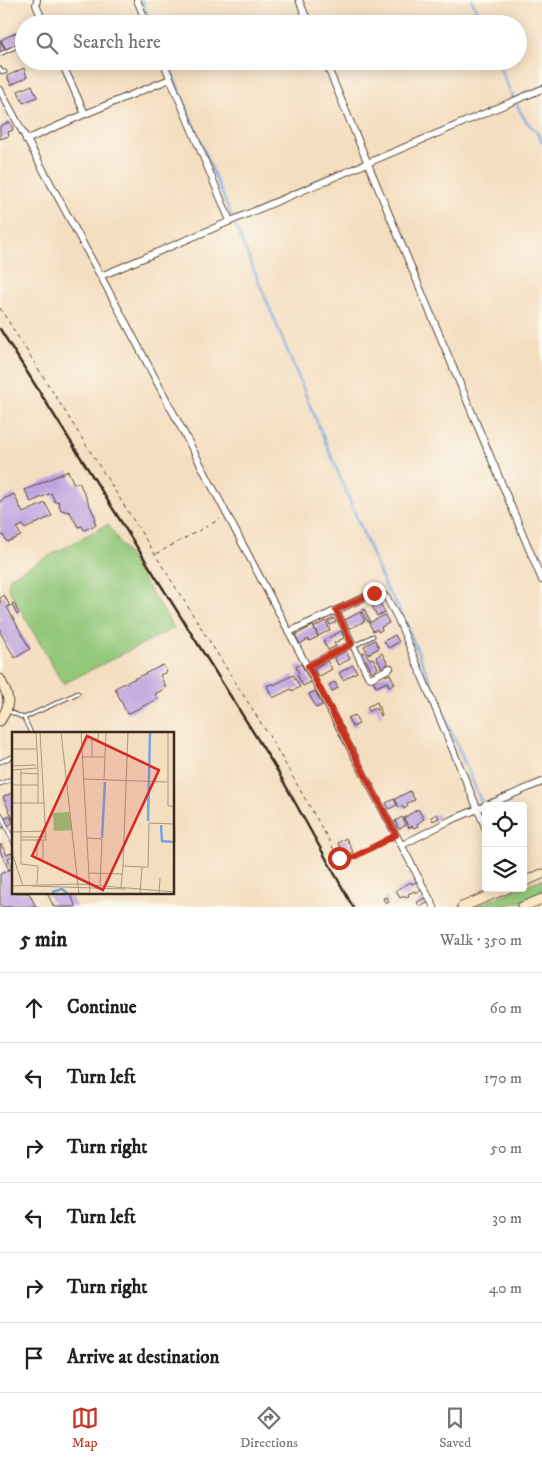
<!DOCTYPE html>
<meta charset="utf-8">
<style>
body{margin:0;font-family:"IM FELL DW Pica",serif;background:#f2f2f2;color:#202124}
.controls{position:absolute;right:15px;bottom:15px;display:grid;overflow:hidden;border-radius:5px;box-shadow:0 2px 12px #0003}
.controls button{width:45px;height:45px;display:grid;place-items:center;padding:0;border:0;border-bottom:1px solid #e0e0e0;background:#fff;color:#202124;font:25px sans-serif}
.stop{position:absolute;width:15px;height:15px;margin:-11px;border:4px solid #c8321e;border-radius:50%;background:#fff}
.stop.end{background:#c8321e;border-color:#fff;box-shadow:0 1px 5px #0008}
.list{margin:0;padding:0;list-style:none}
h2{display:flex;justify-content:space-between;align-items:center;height:65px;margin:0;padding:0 20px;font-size:21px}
h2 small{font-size:16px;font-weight:400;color:#757577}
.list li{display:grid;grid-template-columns:32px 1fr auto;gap:15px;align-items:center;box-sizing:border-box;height:70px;padding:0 20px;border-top:1px solid #e0e0e0}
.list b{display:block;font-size:19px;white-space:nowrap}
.list em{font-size:16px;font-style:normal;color:#757577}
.icon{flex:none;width:28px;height:28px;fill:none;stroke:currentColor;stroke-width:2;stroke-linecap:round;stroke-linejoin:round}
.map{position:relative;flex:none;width:542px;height:907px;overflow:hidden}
.search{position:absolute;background:#fff;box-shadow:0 2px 12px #0003;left:15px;right:15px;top:15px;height:55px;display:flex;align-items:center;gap:12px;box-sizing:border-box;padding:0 18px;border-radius:28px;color:#757577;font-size:19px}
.sheet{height:485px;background:#fff}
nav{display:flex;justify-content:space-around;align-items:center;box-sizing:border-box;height:70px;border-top:1px solid #e0e0e0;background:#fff;font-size:14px;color:#757577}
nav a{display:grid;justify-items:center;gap:2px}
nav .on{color:#c8321e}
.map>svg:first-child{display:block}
</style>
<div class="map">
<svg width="542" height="907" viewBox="0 0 542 907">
<rect width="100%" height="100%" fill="#fbf7ec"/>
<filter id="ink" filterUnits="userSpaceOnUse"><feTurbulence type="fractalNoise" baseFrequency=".02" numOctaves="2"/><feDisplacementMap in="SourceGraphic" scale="10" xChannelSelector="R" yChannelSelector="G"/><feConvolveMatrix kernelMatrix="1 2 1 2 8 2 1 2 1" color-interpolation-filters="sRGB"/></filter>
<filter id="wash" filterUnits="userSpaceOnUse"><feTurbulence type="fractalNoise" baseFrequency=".0096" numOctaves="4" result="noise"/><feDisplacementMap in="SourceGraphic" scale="20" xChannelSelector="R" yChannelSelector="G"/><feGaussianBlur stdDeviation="1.12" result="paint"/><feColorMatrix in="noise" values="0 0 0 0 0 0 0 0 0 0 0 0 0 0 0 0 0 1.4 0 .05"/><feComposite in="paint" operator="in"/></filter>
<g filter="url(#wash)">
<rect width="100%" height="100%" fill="#f4dec0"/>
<!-- green -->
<g fill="#93c87a" stroke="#67794c">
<path d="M108 524 174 628 63 684 8 588 10 577Z"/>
<path d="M542 879V896L500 907H474L519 888H523V886Z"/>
</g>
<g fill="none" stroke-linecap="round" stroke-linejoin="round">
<!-- stream -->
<g stroke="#74a5df" stroke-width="2.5">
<path d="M142 0 151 24"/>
<path d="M472 0 482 24"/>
<path d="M167 61 386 588 397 605 409 631 486 813"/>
<path d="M497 61C505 80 513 100 524 118 530 127 539 131 542 142"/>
</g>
</g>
<g id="blocks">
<!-- building -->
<g fill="#bca1df">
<path d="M17 32 19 36 22 34 24 40 6 49 1 40Z"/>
<path d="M0 40 5 50 0 52Z"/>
<path d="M24 49V58L22 59 18 51Z"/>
<path d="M24 68 27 77 11 85 7 76Z"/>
<path d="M32 85 37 97 23 103 18 91Z"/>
<path d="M10 122 13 130 8 132 9 136 0 139V126Z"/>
<path d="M68 471 74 484 79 482 96 519 94 520 96 525 84 530 82 526 78 527 70 512 61 510 58 501 55 502 51 493 31 502 25 490Z"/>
<path d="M14 494 23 513 45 503 52 516 25 529 23 525 17 528 21 536 7 542 3 535 0 536V501Z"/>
<path d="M4 595 10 606 7 607 30 649 15 658 0 632V598Z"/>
<path d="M378 599 385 613 377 616 371 603Z"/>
<path d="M14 603 19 614 17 615 12 604Z"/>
<path d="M364 609 370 621 368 622 361 610Z"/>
<path d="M360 612 365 621 349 629 345 620Z"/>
<path d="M385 615 389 623 381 627 382 630 378 632 377 629 373 631 369 623Z"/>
<path d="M333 618 336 622 330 625 328 621Z"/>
<path d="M326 621 330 630 318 636 314 627Z"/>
<path d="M313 626 318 637 309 641 308 639 300 644 295 635Z"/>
<path d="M341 631 344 638 334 643 336 646 328 650 323 641Z"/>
<path d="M395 635 399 642 388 648 384 641Z"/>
<path d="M375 640 379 648 368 654 364 646Z"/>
<path d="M346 651 350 659 338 665 334 657Z"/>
<path d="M364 652 370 659 373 658 378 668 372 672 366 660 364 661 360 654Z"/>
<path d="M382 653 388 664 382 668 376 657Z"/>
<path d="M327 661 332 669 318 677 314 668Z"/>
<path d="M301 664 311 682 303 686 297 675 299 674 296 667Z"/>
<path d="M163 665 167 672 160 675 166 688 155 694 158 699 127 714 115 688Z"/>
<path d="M353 665 357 672 343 680 339 673Z"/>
<path d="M385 674 386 676 390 674 395 684 389 686 387 682 376 687 373 680Z"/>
<path d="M293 675 300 687 292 691 291 689 273 698 267 686 273 683 274 685Z"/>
<path d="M335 682 338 688 332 691 329 685Z"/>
<path d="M315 691 322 705 316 708 309 694Z"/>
<path d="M377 702 382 715 380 716 376 708 369 711 367 707Z"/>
<path d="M355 715 359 724 352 727 348 718Z"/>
<path d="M410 791 415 800 407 803 408 806 404 809 402 806 399 807 395 799Z"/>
<path d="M14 792V821L3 797Z"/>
<path d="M394 799 397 805 389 809 386 803Z"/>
<path d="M418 809 424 819 417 824 418 826 414 828 412 826 409 828 404 818Z"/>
<path d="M437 814 439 818 433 821 431 817Z"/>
<path d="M10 816 13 823 0 829V821Z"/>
<path d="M402 817 406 825 399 829 395 821Z"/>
<path d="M346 838 353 852 345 856 338 843Z"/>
<path d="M1 844 7 855 14 852V855L8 858 12 868 9 870 0 851Z"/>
<path d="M14 868V893H29L36 907H0V874Z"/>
<path d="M418 881 422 890 416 893 415 891 408 894 409 896 405 898 404 896 400 898 396 890 411 882 412 884Z"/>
<path d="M47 893H70L76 907H54Z"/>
<path d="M387 897 389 902 386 904 383 898Z"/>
<path d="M427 897 429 902 420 907 417 902Z"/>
</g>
</g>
</g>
<g filter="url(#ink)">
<use href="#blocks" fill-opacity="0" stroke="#574536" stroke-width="1"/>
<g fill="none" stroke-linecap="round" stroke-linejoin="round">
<!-- lane casing -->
<g stroke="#574536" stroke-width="5">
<g id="lane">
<path d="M0 54 24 43"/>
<path d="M0 69 2 72H5"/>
<path d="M354 646 373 636"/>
<path d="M8 711 24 718 31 733"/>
<path d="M24 718 78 693"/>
<path d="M0 762 14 756"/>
<path d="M0 784 14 778"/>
<path d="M0 813 14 843"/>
</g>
</g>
<!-- street casing -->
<g stroke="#574536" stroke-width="8">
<g id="street">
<path d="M37 0 36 5 44 24"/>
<path d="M137 0 147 24"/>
<path d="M299 0 309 24"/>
<path d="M61 61 85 114"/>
<path d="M163 61 230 221"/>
<path d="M325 61 542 580"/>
<path d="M0 90 127 325 434 907"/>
<path d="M26 140 85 114 170 79"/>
<path d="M101 276 542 89"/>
<path d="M336 610 368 676 371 678 390 668"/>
<path d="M289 632 374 593 380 592 387 598 398 619 486 829"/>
<path d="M308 666 352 644"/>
<path d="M402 845 449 821 542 782"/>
</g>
</g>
<!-- secondary casing -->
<g stroke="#574536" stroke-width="11">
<g id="secondary">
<path d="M0 679C9 696 12 704 0 721"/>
<path d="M523 882 542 874"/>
<path d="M462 907 508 888"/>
<path d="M522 907 542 899"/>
</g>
</g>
<!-- path -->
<g stroke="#574536" stroke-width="1" stroke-dasharray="4 4" stroke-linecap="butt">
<path d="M0 308 271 739 339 858 343 861 348 860 389 839"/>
<path d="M156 554 220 519"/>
</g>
<!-- lane -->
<use href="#lane" stroke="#fff" stroke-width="3"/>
<!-- street -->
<use href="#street" stroke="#fff" stroke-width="6"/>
<!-- secondary -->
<use href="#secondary" stroke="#f9e7c3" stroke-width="9"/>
<!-- rail -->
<path stroke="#3b2a1e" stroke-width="2.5" d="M0 329 277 770 353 907"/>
</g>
</g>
<g fill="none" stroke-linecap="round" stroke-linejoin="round" filter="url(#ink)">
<!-- route -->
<path stroke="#c8321e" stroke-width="6" d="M339 858 343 861 348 860 396 835 308 666 352 644 336 610 374 593"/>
</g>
<!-- overview -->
<g transform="translate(12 732)">
<rect width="162" height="162" fill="#f4dec0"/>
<path d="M57 80 60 98 42 99 41 81Z" fill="#93c87a"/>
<path fill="none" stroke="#74a5df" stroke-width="2.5" d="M136 89 138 0M149 93 150 109 161 110M90 106 93 50M40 160 50 157 56 162"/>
<path fill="none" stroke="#aa967f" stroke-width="1" d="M24 0 26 36M49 0 67 162M69 0 78 162M116 0 111 134 130 135 128 162M156 0V74H163M0 17H24M70 25H93M80 25V7H86L87 0M0 34 24 33M0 38 26 36V71M9 38V132L26 134 25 152M9 41 26 42M72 47 155 50M92 48 94 0M0 53H26M0 71H32M162 74 163 110M0 100 33 99M9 105H34M75 106 90 107 88 153M9 108H34L28 0M31 108V127M0 121 11 154M25 124V107M130 135H136L137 91 162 92M77 141 110 142M0 154 67 152 163 160M20 154 113 157M109 155 111 134M147 162 148 146"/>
<path fill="#d62828" fill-opacity="0.15" stroke="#d62828" stroke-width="2.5" d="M75 4 147 38 91 158 20 124Z"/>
<rect width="162" height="162" fill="none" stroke="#3b2a1e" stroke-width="2.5"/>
</g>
</svg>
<div class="controls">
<button><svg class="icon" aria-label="locate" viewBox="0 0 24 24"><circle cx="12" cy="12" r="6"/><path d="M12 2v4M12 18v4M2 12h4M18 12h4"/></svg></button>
<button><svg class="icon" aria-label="layers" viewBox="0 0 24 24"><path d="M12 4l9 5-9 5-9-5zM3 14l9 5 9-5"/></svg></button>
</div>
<div class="stop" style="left:339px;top:858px"></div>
<div class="stop end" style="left:374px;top:593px"></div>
<div class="search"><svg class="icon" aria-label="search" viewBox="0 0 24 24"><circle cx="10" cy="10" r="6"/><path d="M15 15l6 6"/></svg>Search here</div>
</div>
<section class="sheet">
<h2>5 min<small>Walk · 350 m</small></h2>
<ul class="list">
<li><svg class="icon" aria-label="ahead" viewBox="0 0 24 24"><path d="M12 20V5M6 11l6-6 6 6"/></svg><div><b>Continue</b></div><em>60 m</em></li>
<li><svg class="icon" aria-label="left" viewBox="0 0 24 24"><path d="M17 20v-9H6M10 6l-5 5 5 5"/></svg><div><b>Turn left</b></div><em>170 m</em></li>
<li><svg class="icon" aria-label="right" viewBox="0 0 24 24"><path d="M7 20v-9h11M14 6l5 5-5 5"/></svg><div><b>Turn right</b></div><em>50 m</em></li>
<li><svg class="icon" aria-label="left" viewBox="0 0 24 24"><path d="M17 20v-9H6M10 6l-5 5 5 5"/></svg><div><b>Turn left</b></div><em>30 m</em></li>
<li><svg class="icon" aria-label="right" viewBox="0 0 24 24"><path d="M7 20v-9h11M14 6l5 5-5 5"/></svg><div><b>Turn right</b></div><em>40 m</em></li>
<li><svg class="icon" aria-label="arrive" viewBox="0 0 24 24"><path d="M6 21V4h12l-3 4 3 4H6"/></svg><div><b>Arrive at destination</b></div></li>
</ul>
</section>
<nav>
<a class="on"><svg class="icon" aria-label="map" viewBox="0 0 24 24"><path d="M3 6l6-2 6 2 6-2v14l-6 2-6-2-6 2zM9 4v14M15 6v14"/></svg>Map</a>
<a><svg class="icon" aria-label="directions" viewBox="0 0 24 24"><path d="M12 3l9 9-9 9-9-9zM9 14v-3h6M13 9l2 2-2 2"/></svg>Directions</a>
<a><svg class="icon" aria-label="saved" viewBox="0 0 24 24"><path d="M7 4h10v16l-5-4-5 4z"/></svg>Saved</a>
</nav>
